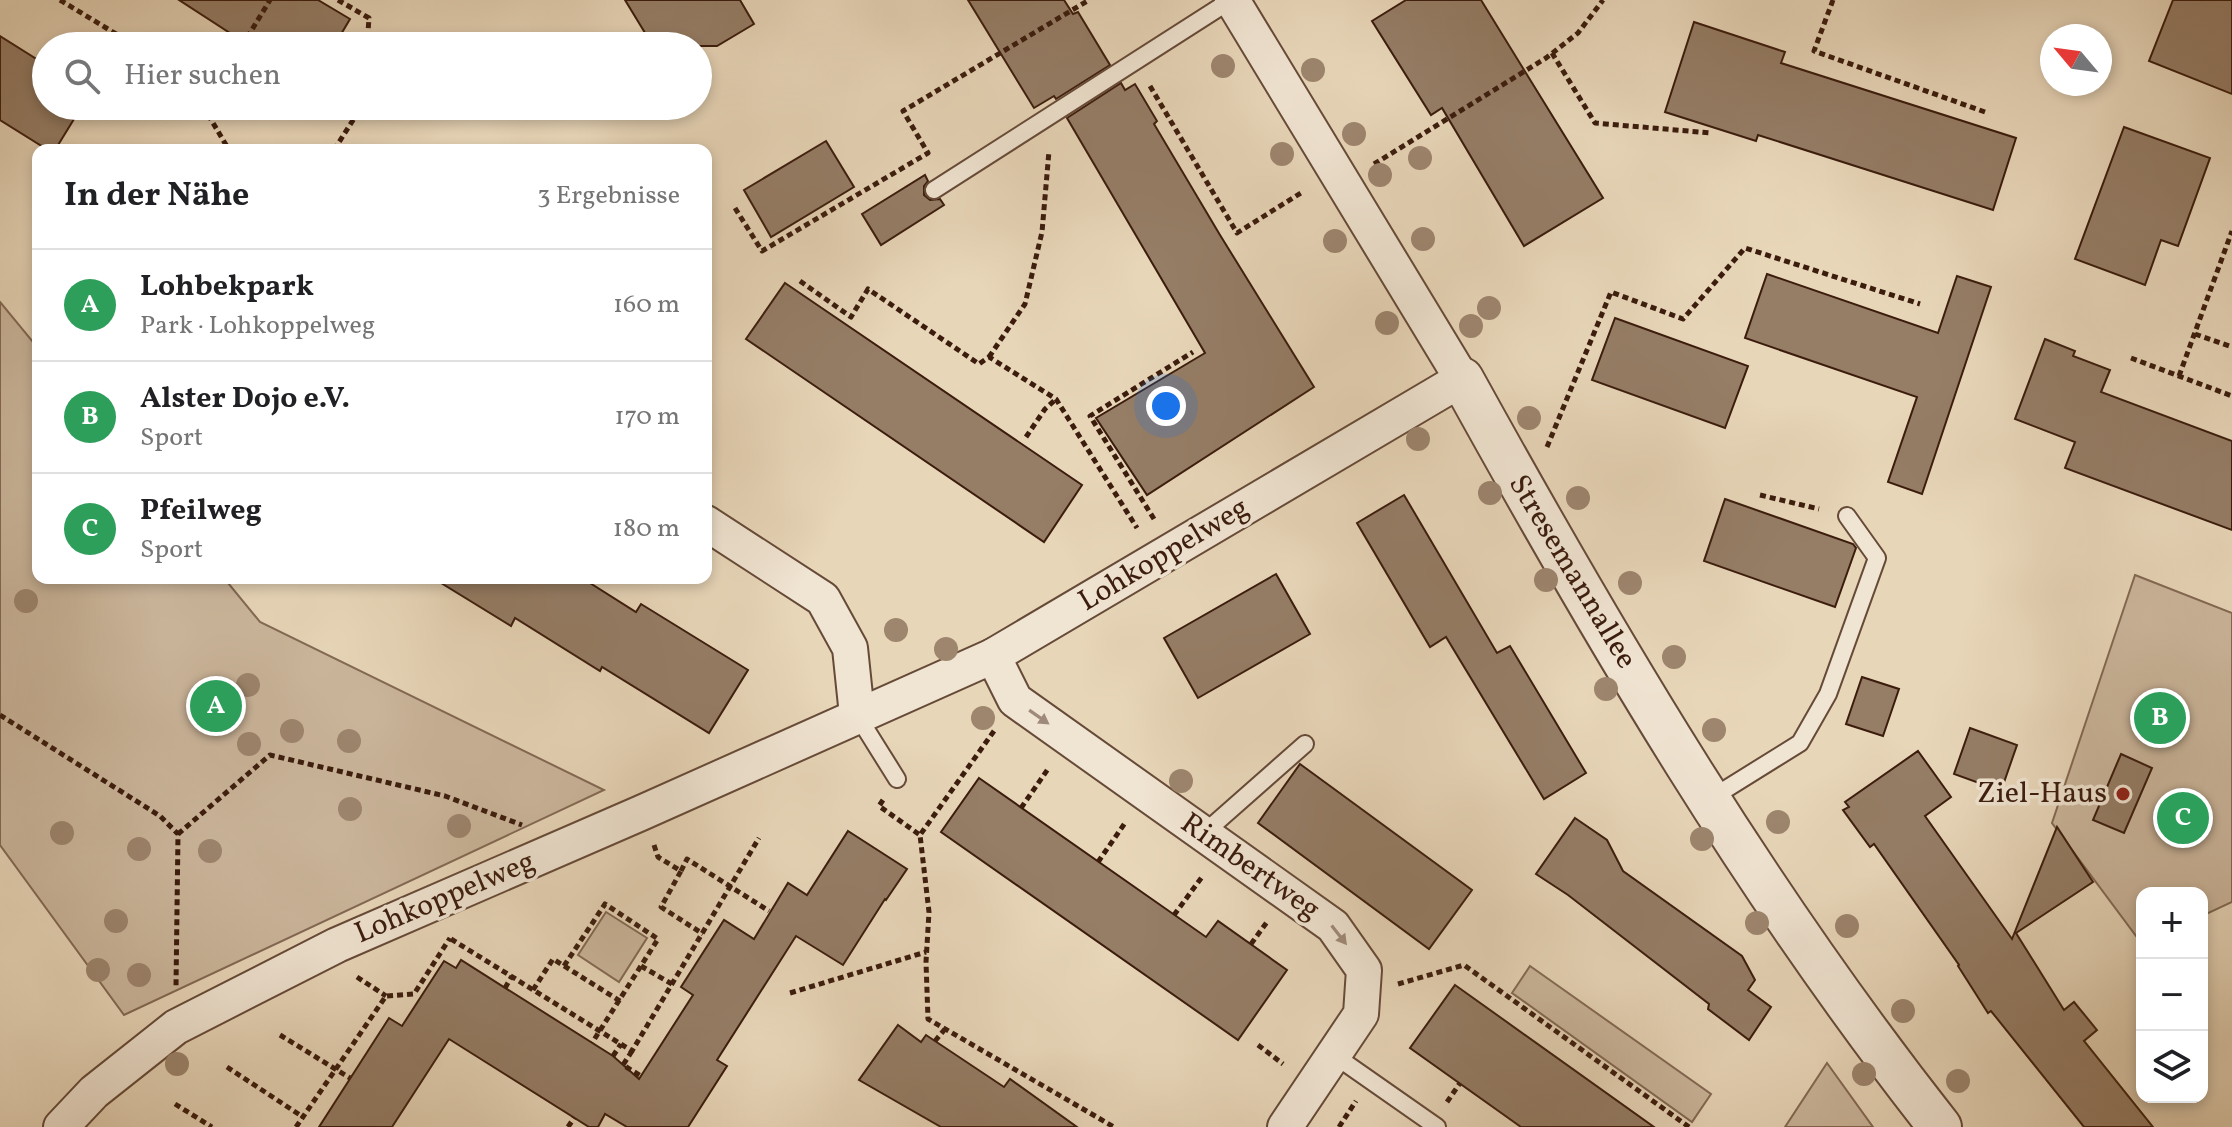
<!DOCTYPE html>
<html lang="de">
<meta charset="utf-8">
<style>
body{margin:0;font-family:Vollkorn,serif;background:#f2f2f2;color:#202124}
.controls{position:absolute;right:24px;bottom:24px;display:grid;overflow:hidden;border-radius:16px;box-shadow:0 4px 12px #0003}
.controls button{width:72px;height:72px;display:grid;place-items:center;padding:0;border:0;border-bottom:2px solid #e0e0e0;background:#fff;color:#202124;font:40px sans-serif}
.compass{position:absolute;left:2040px;top:24px;width:72px;height:72px;border-radius:50%;background:#fff;box-shadow:0 4px 12px #0003;rotate:299deg}
.you{position:absolute;left:1166px;top:406px;width:28px;height:28px;margin:-20px;border:6px solid #fff;border-radius:50%;background:#1a73e8;box-shadow:0 0 0 12px #1a73e833}
.badge{display:grid;place-items:center;width:52px;height:52px;border-radius:50%;background:#1a73e8;color:#fff;font-size:26px;font-weight:700}
.pin{position:absolute;translate:-50% -50%;border:4px solid #fff;box-shadow:0 2px 8px #0006}
.list{margin:0;padding:0;list-style:none}
h2{display:flex;justify-content:space-between;align-items:center;height:104px;margin:0;padding:0 32px;font-size:34px}
h2 small{font-size:26px;font-weight:400;color:#757577}
.list li{display:grid;grid-template-columns:52px 1fr auto;gap:24px;align-items:center;box-sizing:border-box;height:112px;padding:0 32px;border-top:2px solid #e0e0e0}
.list b{display:block;font-size:30px;white-space:nowrap}
.list p{margin:0;font-size:26px;white-space:nowrap;color:#757577}
.list em{font-size:26px;font-style:normal;color:#757577}
.icon{flex:none;width:44px;height:44px;fill:none;stroke:currentColor;stroke-width:2;stroke-linecap:round;stroke-linejoin:round}
.map{position:relative;flex:none;width:2232px;height:1127px;overflow:hidden}
.search{position:absolute;background:#fff;box-shadow:0 4px 12px #0003;left:32px;top:32px;width:680px;height:88px;display:flex;align-items:center;gap:20px;box-sizing:border-box;padding:0 28px;border-radius:44px;color:#757577;font-size:30px}
.panel{position:absolute;background:#fff;box-shadow:0 4px 12px #0003;left:32px;top:144px;width:680px;height:440px;border-radius:16px}
.map>svg:first-child{display:block}
</style>
<div class="map">
<svg width="2232" height="1127" viewBox="0 0 2232 1127">
<rect width="100%" height="100%" fill="#e8d6b9"/>
<filter id="stains"><feTurbulence type="fractalNoise" baseFrequency=".0025" numOctaves="4"/><feColorMatrix values="0 0 0 0 .2 0 0 0 0 .09 0 0 0 0 .02 0 0 0 .5 -.17"/></filter>
<radialGradient id="worn" r=".72"><stop offset=".6" stop-color="#630" stop-opacity="0"/><stop offset="1" stop-color="#630" stop-opacity=".3"/></radialGradient>
<!-- green -->
<g fill="#cbb69c" stroke="#836954" stroke-width="2">
<path d="M0 302 38 348V578H224L260 622 604 790 124 1015 0 845Z"/>
<path d="M2135 575 2232 613V902L2202 916V893H2142V944L2052 823Z"/>
<path d="M606 912 647 938 619 982 578 955Z"/>
<path d="M1530 966 1711 1094 1692 1122 1512 993Z"/>
<path d="M1827 1063 1873 1127H1785Z"/>
</g>
<!-- building -->
<g fill="#957d66" stroke="#3b1c0d" stroke-width="2">
<path d="M179 0H318L350 19 334 46H250Z"/>
<path d="M625 0H740L754 24 717 46H653Z"/>
<path d="M968 0H1064L1073 14 1078 12 1110 65 1056 99 1054 96 1034 108Z"/>
<path d="M1406 0H1481L1603 198 1524 246 1442 108 1431 115 1372 21Z"/>
<path d="M2173 0H2232V94L2149 61Z"/>
<path d="M1694 22 1785 52 1781 63 2016 138 1993 210 1758 135 1756 141 1665 112Z"/>
<path d="M0 36 46 65V106H82L55 150H48L0 120Z"/>
<path d="M1121 83 1125 90 1135 84 1157 121 1154 124 1220 235 1314 387 1147 495 1096 418 1205 353 1067 118Z"/>
<path d="M2124 127 2210 158 2178 246 2161 240 2145 285 2075 259Z"/>
<path d="M826 141 854 187 771 237 744 190Z"/>
<path d="M925 175 928 181 924 186V195L930 200 940 199 944 205 881 245 862 214Z"/>
<path d="M1767 274 1938 333 1957 276 1991 287 1922 494 1888 482 1917 397 1745 338Z"/>
<path d="M785 283 1082 485 1044 542 746 339Z"/>
<path d="M1615 318 1748 366 1725 428 1592 380Z"/>
<path d="M2045 339 2075 351 2073 356 2110 370 2101 392 2232 441V530L2065 468 2075 442 2015 419Z"/>
<path d="M1404 495 1497 653 1510 646 1586 773 1544 799 1446 637 1430 647 1357 523Z"/>
<path d="M1725 499 1853 544 1856 548 1835 607 1704 561Z"/>
<path d="M1276 574 1310 634 1198 698 1164 638Z"/>
<path d="M433 578H582L636 612 641 604 748 670 709 733 602 667 600 671 515 618 511 626Z"/>
<path d="M1862 677 1899 689 1883 736 1846 724Z"/>
<path d="M1970 728 2017 745 2001 791 1954 774Z"/>
<path d="M1918 751 1951 797 1925 816 2012 939 2057 827 2093 882 2016 933 2064 1010 2074 1002 2097 1030 2084 1041 2153 1127H2084L1991 1011 1988 1013 1958 966 1959 965 1874 844 1870 847 1843 810 1849 807 1845 802Z"/>
<path d="M2121 754 2152 768 2124 833 2093 820Z"/>
<path d="M1300 764 1472 890 1429 949 1258 823Z"/>
<path d="M979 778 1206 937 1218 921 1287 970 1238 1040 941 832Z"/>
<path d="M1575 818 1607 840 1623 871 1742 956 1755 980 1748 990 1771 1007 1749 1040 1708 1009 1709 1004 1568 895 1536 874Z"/>
<path d="M848 831 907 869 886 900 885 899 843 965 796 936 717 1060 727 1066 688 1127H627L605 1114 598 1127H589L449 1039 392 1127H319L389 1018 402 1026 444 961 456 968 461 960 613 1056 639 1079 693 995 681 987 724 920 754 939 788 883 807 895Z"/>
<path d="M1455 985 1654 1127H1521L1410 1048Z"/>
<path d="M898 1025 921 1042 926 1035 1004 1087 1010 1079 1077 1127H941L859 1080Z"/>
</g>
<g fill="none" stroke-linecap="round" stroke-linejoin="round">
<!-- service casing -->
<g stroke="#664a38" stroke-width="20">
<g id="service">
<path d="M934 190 1231 0"/>
<path d="M857 715 897 779"/>
<path d="M1710 799 1800 743 1828 694 1877 558 1847 516"/>
<path d="M1203 834 1305 744"/>
<path d="M1334 1055 1437 1127"/>
</g>
</g>
<!-- minor casing -->
<g stroke="#664a38" stroke-width="38">
<g id="minor">
<path d="M706 523 823 599 850 648 857 715"/>
<path d="M993 656 1015 700 1333 926 1364 970 1361 1014 1285 1127"/>
<path d="M61 1127 94 1092 176 1027 337 945 641 813 993 656 1462 379 1232 0"/>
</g>
</g>
<!-- tertiary casing -->
<g stroke="#664a38" stroke-width="46">
<path id="tertiary" d="M1462 379C1605 638 1756 894 1940 1127"/>
</g>
<!-- path -->
<g stroke="#3b1c0d" stroke-width="5" stroke-dasharray="6 4" stroke-linecap="butt">
<path d="M60 0 136 46"/>
<path d="M338 0 369 18 367 46"/>
<path d="M1833 0 1814 51 1985 112"/>
<path d="M242 46 270 0"/>
<path d="M1552 53 1595 123 1711 133"/>
<path d="M1150 86 1237 233 1304 191"/>
<path d="M203 106 229 150"/>
<path d="M334 150 362 106"/>
<path d="M1374 164 1546 58 1578 33 1603 0"/>
<path d="M735 208 762 251 928 153 903 111 1089 0"/>
<path d="M800 281 851 317 868 289 979 364 989 357 1056 399 1137 528"/>
<path d="M2195 334 2232 347"/>
<path d="M989 357 1025 304 1042 232 1049 151"/>
<path d="M2131 358 2232 396"/>
<path d="M2179 376 2232 231"/>
<path d="M1026 437 1045 409 1056 399"/>
<path d="M1547 447 1611 292 1683 319 1745 248 1920 304"/>
<path d="M1760 495 1819 509"/>
<path d="M1154 519 1090 416 1193 352"/>
<path d="M0 715 160 816 178 834 176 986"/>
<path d="M994 731 920 835 929 912 926 962 928 1019 1114 1127"/>
<path d="M883 800 879 806 920 835"/>
<path d="M1021 808 1048 769"/>
<path d="M178 834 270 755 445 796 522 825"/>
<path d="M654 845 658 857 681 871 661 907 703 934"/>
<path d="M1098 862 1125 823"/>
<path d="M681 871 687 859 769 911"/>
<path d="M1174 915 1202 877"/>
<path d="M451 939 632 1051 759 838"/>
<path d="M1251 944 1267 922"/>
<path d="M564 966 605 904 658 939 592 1043"/>
<path d="M641 966 672 984"/>
<path d="M357 977 386 996"/>
<path d="M1398 984 1464 965 1689 1127"/>
<path d="M505 988 512 976"/>
<path d="M533 990 553 959 620 1001"/>
<path d="M790 993 926 952"/>
<path d="M280 1035 350 1078"/>
<path d="M935 1041 945 1029"/>
<path d="M1258 1045 1283 1064"/>
<path d="M632 1051 623 1065 641 1076"/>
<path d="M613 1056 621 1044"/>
<path d="M227 1067 303 1117"/>
<path d="M1447 1102 1460 1083"/>
<path d="M175 1104 212 1127"/>
<path d="M296 1127 386 996 414 994 450 938"/>
<path d="M568 1127 574 1118"/>
<path d="M1339 1127 1356 1101"/>
</g>
<!-- service -->
<use href="#service" stroke="#f0e4d2" stroke-width="16"/>
<!-- minor -->
<use href="#minor" stroke="#f0e4d2" stroke-width="34"/>
<!-- tertiary -->
<use href="#tertiary" stroke="#f0e4d2" stroke-width="42"/>
</g>
<!-- trees -->
<g fill="#9d856e">
<circle cx="1223" cy="66" r="12"/>
<circle cx="1313" cy="70" r="12"/>
<circle cx="1354" cy="134" r="12"/>
<circle cx="1282" cy="154" r="12"/>
<circle cx="1420" cy="158" r="12"/>
<circle cx="1380" cy="175" r="12"/>
<circle cx="1423" cy="239" r="12"/>
<circle cx="1335" cy="241" r="12"/>
<circle cx="1489" cy="308" r="12"/>
<circle cx="1387" cy="323" r="12"/>
<circle cx="1471" cy="326" r="12"/>
<circle cx="1529" cy="418" r="12"/>
<circle cx="1418" cy="439" r="12"/>
<circle cx="1490" cy="493" r="12"/>
<circle cx="1578" cy="498" r="12"/>
<circle cx="1546" cy="580" r="12"/>
<circle cx="1630" cy="583" r="12"/>
<circle cx="26" cy="601" r="12"/>
<circle cx="896" cy="630" r="12"/>
<circle cx="946" cy="649" r="12"/>
<circle cx="1674" cy="657" r="12"/>
<circle cx="248" cy="685" r="12"/>
<circle cx="1606" cy="689" r="12"/>
<circle cx="983" cy="718" r="12"/>
<circle cx="1714" cy="730" r="12"/>
<circle cx="292" cy="731" r="12"/>
<circle cx="349" cy="741" r="12"/>
<circle cx="249" cy="744" r="12"/>
<circle cx="1181" cy="781" r="12"/>
<circle cx="350" cy="809" r="12"/>
<circle cx="1778" cy="822" r="12"/>
<circle cx="459" cy="826" r="12"/>
<circle cx="62" cy="833" r="12"/>
<circle cx="1702" cy="839" r="12"/>
<circle cx="139" cy="849" r="12"/>
<circle cx="210" cy="851" r="12"/>
<circle cx="116" cy="921" r="12"/>
<circle cx="1757" cy="923" r="12"/>
<circle cx="1847" cy="926" r="12"/>
<circle cx="98" cy="970" r="12"/>
<circle cx="139" cy="975" r="12"/>
<circle cx="1903" cy="1011" r="12"/>
<circle cx="177" cy="1064" r="12"/>
<circle cx="1864" cy="1074" r="12"/>
<circle cx="1958" cy="1081" r="12"/>
</g>
<!-- one-way arrows -->
<defs><path id="oneway-solid" d="M-6-.8H1V-3.2L6.5 0L1 3.2V.8H-6Z" transform="scale(2)"/></defs>
<g fill="#9f8a79">
<use href="#oneway-solid" transform="translate(1039 717) rotate(35)"/>
<use href="#oneway-solid" transform="translate(1339 935) rotate(52)"/>
</g>
<!-- markers -->
<circle fill="#8f2418" stroke="#f0e4d2" stroke-width="3" cx="2123" cy="794" r="8"/>
<g text-anchor="middle" dominant-baseline="central" stroke-width="7" stroke-linejoin="round" paint-order="stroke">
<!-- street labels -->
<g font-size="30" fill="#3b1c0d" stroke="#f0e4d2">
<text transform="translate(1164 555) rotate(-31)">Lohkoppelweg</text>
<text transform="translate(1572 572) rotate(59)">Stresemannallee</text>
<text transform="translate(1250 867) rotate(35)">Rimbertweg</text>
<text transform="translate(445 898) rotate(-23)">Lohkoppelweg</text>
</g>
<!-- poi labels -->
<g font-size="30" fill="#3b1c0d" stroke="#f0e4d2" text-anchor="end">
<text x="2107" y="794">Ziel-Haus</text>
</g>
</g>
<rect width="100%" height="100%" filter="url(#stains)"/>
<rect width="100%" height="100%" fill="url(#worn)"/>
</svg>
<div class="controls">
<button>+</button>
<button>−</button>
<button><svg class="icon" aria-label="layers" viewBox="0 0 24 24"><path d="M12 4l9 5-9 5-9-5zM3 14l9 5 9-5"/></svg></button>
</div>
<svg class="compass" viewBox="-18 -18 36 36"><path d="M0-13l5 13h-10z" fill="#e53935"/><path d="M0 13l5-13h-10z" fill="#757577"/></svg>
<div class="you"></div>
<div class="pin badge" style="left:216px;top:706px;background:#2e9e5b">A</div>
<div class="pin badge" style="left:2160px;top:718px;background:#2e9e5b">B</div>
<div class="pin badge" style="left:2183px;top:818px;background:#2e9e5b">C</div>
<div class="search"><svg class="icon" aria-label="search" viewBox="0 0 24 24"><circle cx="10" cy="10" r="6"/><path d="M15 15l6 6"/></svg>Hier suchen</div>
<section class="panel">
<h2>In der Nähe<small>3 Ergebnisse</small></h2>
<ul class="list">
<li><span class="badge" style="background:#2e9e5b">A</span><div><b>Lohbekpark</b><p>Park · Lohkoppelweg</p></div><em>160 m</em></li>
<li><span class="badge" style="background:#2e9e5b">B</span><div><b>Alster Dojo e.V.</b><p>Sport</p></div><em>170 m</em></li>
<li><span class="badge" style="background:#2e9e5b">C</span><div><b>Pfeilweg</b><p>Sport</p></div><em>180 m</em></li>
</ul>
</section>
</div>
